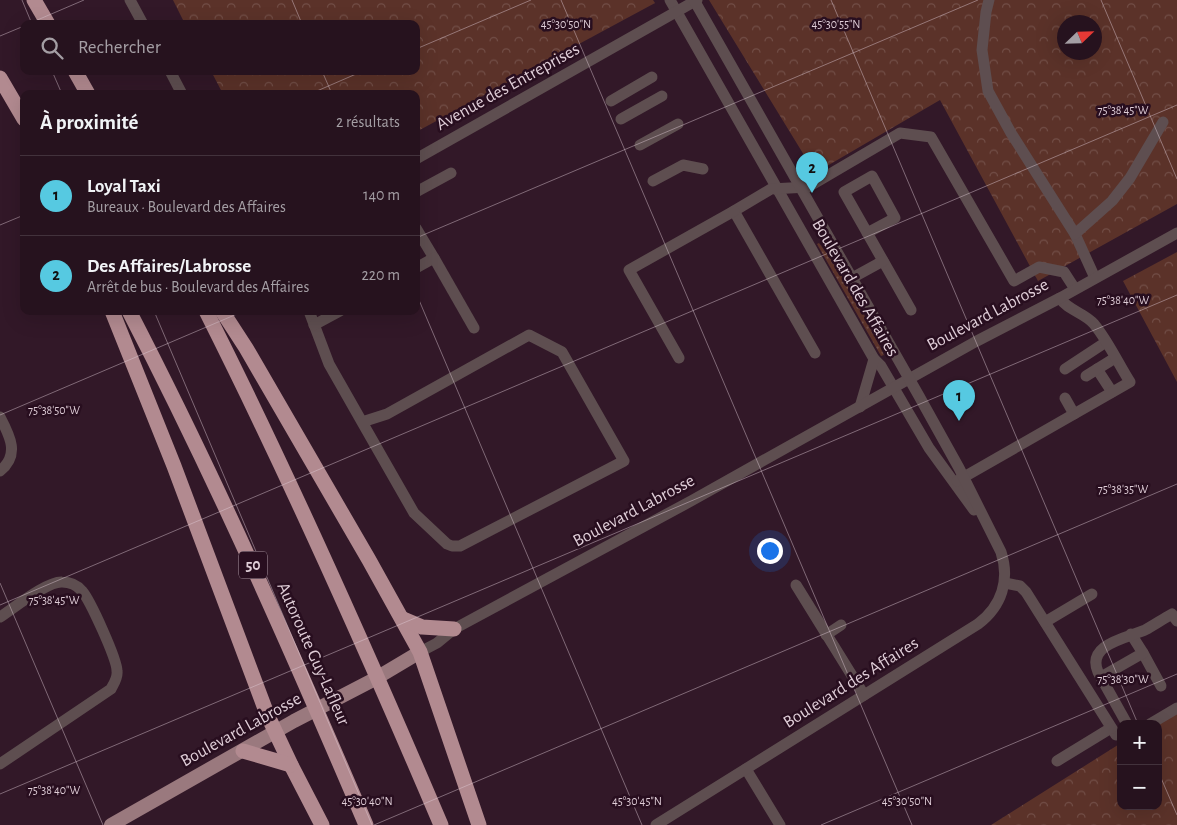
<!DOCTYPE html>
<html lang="fr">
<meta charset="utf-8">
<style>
body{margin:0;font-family:"Alegreya Sans",sans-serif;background:#2e1b27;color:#f1f3f6}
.controls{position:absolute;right:15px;bottom:15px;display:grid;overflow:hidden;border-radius:10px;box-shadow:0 5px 20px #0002}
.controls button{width:45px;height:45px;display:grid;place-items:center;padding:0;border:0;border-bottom:1px solid #42323c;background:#26121e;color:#f1f3f6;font:25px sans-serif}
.compass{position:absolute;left:1057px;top:15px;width:45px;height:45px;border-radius:50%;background:#26121e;box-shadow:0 5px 20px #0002;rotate:67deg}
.you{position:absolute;left:769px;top:550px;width:18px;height:18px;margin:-12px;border:4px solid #fff;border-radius:50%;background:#1a73e8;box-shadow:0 0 0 8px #1a73e833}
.badge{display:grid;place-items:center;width:32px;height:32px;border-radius:50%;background:#56c9e1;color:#111;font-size:16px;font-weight:700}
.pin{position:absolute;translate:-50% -41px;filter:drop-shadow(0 1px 2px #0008)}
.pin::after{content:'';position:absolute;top:26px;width:18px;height:15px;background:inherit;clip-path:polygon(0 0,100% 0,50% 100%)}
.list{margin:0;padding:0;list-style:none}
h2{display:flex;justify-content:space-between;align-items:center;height:65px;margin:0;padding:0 20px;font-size:21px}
h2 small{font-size:16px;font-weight:400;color:#a49ea4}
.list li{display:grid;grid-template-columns:32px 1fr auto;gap:15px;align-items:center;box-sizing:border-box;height:80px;padding:0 20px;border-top:1px solid #42323c}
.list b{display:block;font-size:19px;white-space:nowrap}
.list p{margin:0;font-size:16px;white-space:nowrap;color:#a49ea4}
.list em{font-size:16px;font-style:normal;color:#a49ea4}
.icon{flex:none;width:28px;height:28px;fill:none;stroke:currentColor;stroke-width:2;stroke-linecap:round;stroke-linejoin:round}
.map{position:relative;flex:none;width:1177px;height:825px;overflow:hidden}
.search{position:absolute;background:#26121e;box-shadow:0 5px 20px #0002;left:20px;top:20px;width:400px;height:55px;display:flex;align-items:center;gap:12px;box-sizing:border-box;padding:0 18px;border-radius:10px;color:#a49ea4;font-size:19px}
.panel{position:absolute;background:#26121e;box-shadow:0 5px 20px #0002;left:20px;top:90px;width:400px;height:225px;border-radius:10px}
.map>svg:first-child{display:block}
</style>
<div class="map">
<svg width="1177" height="825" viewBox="0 0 1177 825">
<defs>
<pattern id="grass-dots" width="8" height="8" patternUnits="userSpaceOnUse" patternTransform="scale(1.25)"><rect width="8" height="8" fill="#5b3229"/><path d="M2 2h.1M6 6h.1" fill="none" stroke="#724e47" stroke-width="1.8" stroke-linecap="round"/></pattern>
<pattern id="forest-crowns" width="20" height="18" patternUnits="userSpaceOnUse" patternTransform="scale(1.25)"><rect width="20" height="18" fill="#5b3229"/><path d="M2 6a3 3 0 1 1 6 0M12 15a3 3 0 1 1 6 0" fill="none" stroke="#724e47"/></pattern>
</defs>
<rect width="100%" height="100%" fill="#321828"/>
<!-- grass -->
<path fill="url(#grass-dots)" d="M819 243C845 277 865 315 884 355L881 356 817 244Z"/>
<!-- forest -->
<g fill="url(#forest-crowns)" fill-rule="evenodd">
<path d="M173 0H653L655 3 416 132V94H223L211 71H416V24H185Z"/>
<path d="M709 0H1177V204L1038 281 940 100 815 173ZM1064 22H1094V52H1064Z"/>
<path d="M1177 252V382L1123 281Z"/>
<path d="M1177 707V825H991L1121 743V806H1158V724Z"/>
</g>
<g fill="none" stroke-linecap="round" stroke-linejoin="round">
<!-- minor -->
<g stroke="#5e4e50" stroke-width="11">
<path d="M130 0 143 24"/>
<path d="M670 0 874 359 881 366 929 448 974 510"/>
<path d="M989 0 986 12 982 50 988 91 1011 133 1075 234 1095 278"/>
<path d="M170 71 182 94"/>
<path d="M611 101 652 77"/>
<path d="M621 119 662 96"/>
<path d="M640 145 678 124"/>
<path d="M416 159 697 0"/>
<path d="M653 181 683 165 703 169"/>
<path d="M416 192 451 173"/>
<path d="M416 228 434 258 416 268"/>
<path d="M867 233 895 218 872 176 844 192 911 310"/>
<path d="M1075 234 1112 201 1130 178 1163 122"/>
<path d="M434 258 474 328"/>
<path d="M852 278 883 261"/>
<path d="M309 311 329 364 362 422 387 414 529 335 562 352 624 461 460 546H452L447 544 414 513 362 422"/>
<path d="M314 325 340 311"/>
<path d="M815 353 734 211 771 189 808 187 900 133 931 137 1014 281 1039 267 1064 272 1075 289"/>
<path d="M679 358 629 270 734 211"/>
<path d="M1065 369 1106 342"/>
<path d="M1097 369 1112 392"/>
<path d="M1086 376 1115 358"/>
<path d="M1065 398 1074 414"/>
<path d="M860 407 874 359"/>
<path d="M0 417C10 436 20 455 0 471"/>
<path d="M957 481 1130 382C1118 363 1108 341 1094 324 1085 313 1067 310 1060 298"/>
<path d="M1005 583 1020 586 1026 592 1116 735 1121 732"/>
<path d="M796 585 864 695"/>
<path d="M0 617C14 608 47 581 62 582 70 582 77 585 82 591 90 600 117 659 117 671 118 678 114 683 111 689L0 764"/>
<path d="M1045 622 1092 594"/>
<path d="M826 635 841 625"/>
<path d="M420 652 437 643 454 629 691 501 975 342 1060 298 1177 233"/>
<path d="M1143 653 1161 686"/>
<path d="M1101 677 1143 653 1131 634"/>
<path d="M1127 724 1098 672C1086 644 1127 638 1145 630 1154 625 1163 619 1172 614L1177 621"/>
<path d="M1150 724 1177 708"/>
<path d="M1057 761 1111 728"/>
<path d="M746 769 780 825"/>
<path d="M656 825 978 624C1002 606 1010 580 1001 552L959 468 919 396 694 0"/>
</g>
<!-- major -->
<path stroke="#9a797e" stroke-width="14" d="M111 825 294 721 373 680 420 652"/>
<!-- highway -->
<g stroke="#b28a90" stroke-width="15">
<path d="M34 0 48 24"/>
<path d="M75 71 88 94"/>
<path d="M0 78 24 119"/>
<path d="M112 311 174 466 267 714 291 765 322 825"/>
<path d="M129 311C216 479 292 651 366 825"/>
<path d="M206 311C291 480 367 651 441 825"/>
<path d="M222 311 246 348 369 560 420 652 479 825"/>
<path d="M403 619 422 627 454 629"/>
<path d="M243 751 291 765"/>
</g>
</g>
<!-- ticks -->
<path fill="none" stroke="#dfcdd7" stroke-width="1" stroke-opacity="0.45" d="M22 0 32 24M292 0 302 24M561 0 912 825M831 0 1138 724M1101 0 1177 179M28 24 84 0M0 36 24 26M416 49 531 0M52 71 62 94M322 71 332 94M310 94 363 71M0 225 24 215M416 238 978 0M416 293 642 825M154 311 372 825M0 415 244 311M0 583 103 825M0 605 1177 105M1158 771 1177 815M0 794 1177 295M374 825 1177 484M821 825 1177 674"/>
<g text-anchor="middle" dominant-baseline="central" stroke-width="5" stroke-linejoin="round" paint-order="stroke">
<!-- shield labels -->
<rect fill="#280e1f" stroke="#a894a0" stroke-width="1" x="239" y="551.5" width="28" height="27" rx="4"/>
<g font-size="16" font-weight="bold" fill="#dfcdd7">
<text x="253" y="565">50</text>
</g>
<!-- street labels -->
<g font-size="18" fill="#dfcdd7" stroke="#280e1f">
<text transform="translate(508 87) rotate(-29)">Avenue des Entreprises</text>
<text transform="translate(855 288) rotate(60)">Boulevard des Affaires</text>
<text transform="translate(988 315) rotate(-28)">Boulevard Labrosse</text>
<text transform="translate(634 511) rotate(-28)">Boulevard Labrosse</text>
<text transform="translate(313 654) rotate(66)">Autoroute Guy-Lafleur</text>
<text transform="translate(851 683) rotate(-32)">Boulevard des Affaires</text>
<text transform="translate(241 730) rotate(-29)">Boulevard Labrosse</text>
</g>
</g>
<g font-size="12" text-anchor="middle" fill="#dfcdd7" stroke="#280e1f" stroke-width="5" stroke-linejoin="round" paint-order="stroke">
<text x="566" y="28">45°30'50"N</text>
<text x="836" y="28">45°30'55"N</text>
<text x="1123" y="114">75°38'45"W</text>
<text x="1123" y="304">75°38'40"W</text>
<text x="54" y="414">75°38'50"W</text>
<text x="1123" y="493">75°38'35"W</text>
<text x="54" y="604">75°38'45"W</text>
<text x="1123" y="683">75°38'30"W</text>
<text x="54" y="794">75°38'40"W</text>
<text x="367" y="805">45°30'40"N</text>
<text x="637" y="805">45°30'45"N</text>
<text x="907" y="805">45°30'50"N</text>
</g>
</svg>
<div class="controls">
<button>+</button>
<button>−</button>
</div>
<svg class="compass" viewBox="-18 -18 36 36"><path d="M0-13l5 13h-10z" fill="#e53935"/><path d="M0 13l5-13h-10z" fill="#a49ea4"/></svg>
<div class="you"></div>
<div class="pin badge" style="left:959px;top:421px">1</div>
<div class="pin badge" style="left:812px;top:193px">2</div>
<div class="search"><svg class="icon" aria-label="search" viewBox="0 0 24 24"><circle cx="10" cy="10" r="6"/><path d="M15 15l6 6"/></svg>Rechercher</div>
<section class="panel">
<h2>À proximité<small>2 résultats</small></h2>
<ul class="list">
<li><span class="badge">1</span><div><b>Loyal Taxi</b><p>Bureaux · Boulevard des Affaires</p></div><em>140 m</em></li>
<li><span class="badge">2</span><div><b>Des Affaires/Labrosse</b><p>Arrêt de bus · Boulevard des Affaires</p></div><em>220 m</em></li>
</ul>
</section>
</div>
